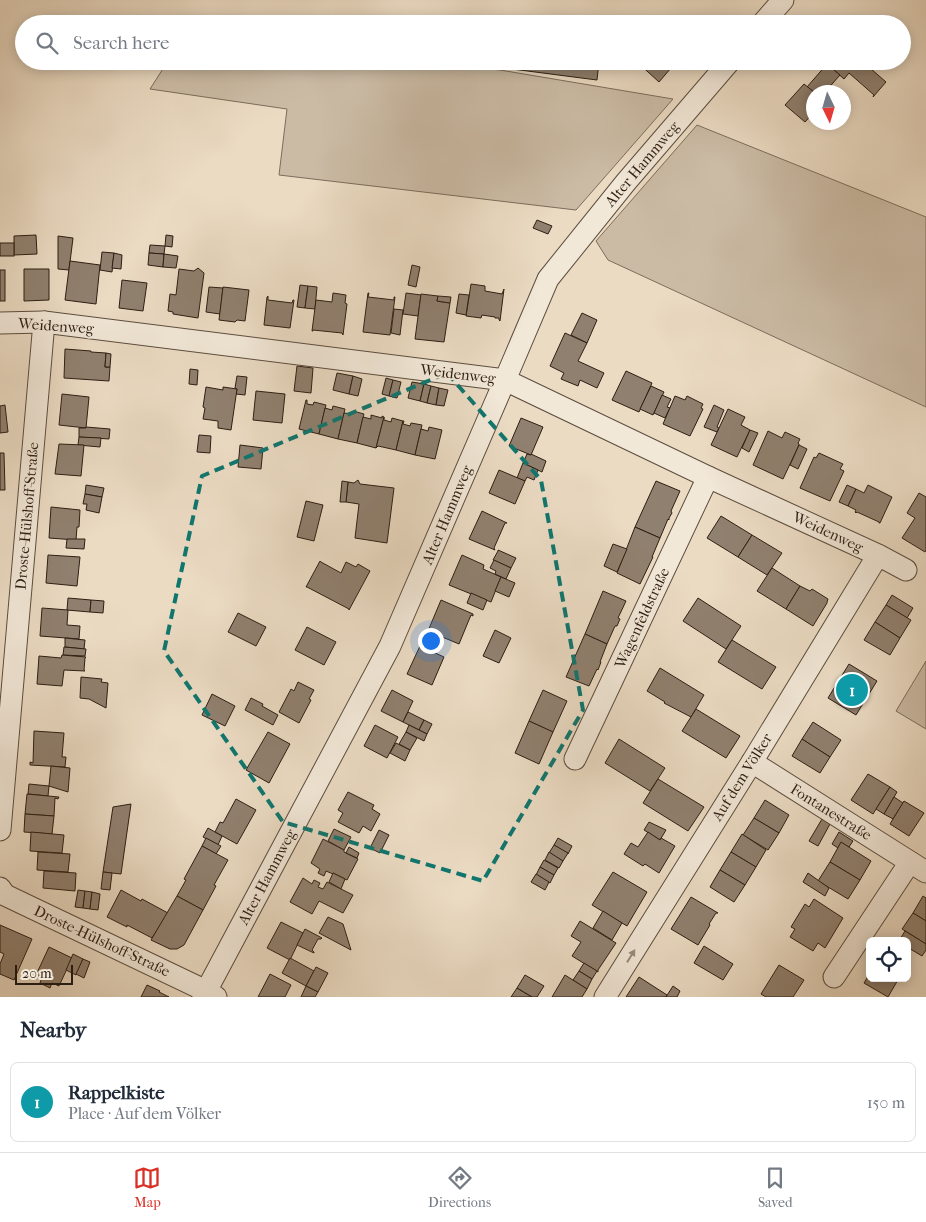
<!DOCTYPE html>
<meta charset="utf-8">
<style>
body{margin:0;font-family:"IM FELL French Canon",serif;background:#f2f2f3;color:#1f2937}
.controls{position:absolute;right:15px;bottom:15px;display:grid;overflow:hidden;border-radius:8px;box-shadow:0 2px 12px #0003}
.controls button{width:45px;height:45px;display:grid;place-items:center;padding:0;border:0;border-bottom:1px solid #e0e1e3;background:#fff;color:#1f2937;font:25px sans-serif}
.compass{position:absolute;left:806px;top:85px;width:45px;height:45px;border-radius:50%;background:#fff;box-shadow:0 2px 12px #0003;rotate:175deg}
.scale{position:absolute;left:15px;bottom:12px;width:58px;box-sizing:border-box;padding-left:5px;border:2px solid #2d1e13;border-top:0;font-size:14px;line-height:18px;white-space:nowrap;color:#2d1e13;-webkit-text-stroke:4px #f2e8d8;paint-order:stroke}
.you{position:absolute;left:430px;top:640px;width:18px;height:18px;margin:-12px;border:4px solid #fff;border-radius:50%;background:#1a73e8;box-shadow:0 0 0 8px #1a73e833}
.badge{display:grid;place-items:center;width:32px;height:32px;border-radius:50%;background:#d93025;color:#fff;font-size:16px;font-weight:700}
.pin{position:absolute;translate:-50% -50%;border:2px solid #fff;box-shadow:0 1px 5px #0006}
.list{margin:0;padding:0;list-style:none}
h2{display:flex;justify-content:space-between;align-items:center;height:65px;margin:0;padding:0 20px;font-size:21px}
h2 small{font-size:16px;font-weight:400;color:#747a83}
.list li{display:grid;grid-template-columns:32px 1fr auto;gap:15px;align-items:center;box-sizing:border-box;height:80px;margin:0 10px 10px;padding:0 10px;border:1px solid #e0e1e3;border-radius:8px}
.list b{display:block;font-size:19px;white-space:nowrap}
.list p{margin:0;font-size:16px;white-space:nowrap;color:#747a83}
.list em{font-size:16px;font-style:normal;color:#747a83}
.icon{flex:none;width:28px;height:28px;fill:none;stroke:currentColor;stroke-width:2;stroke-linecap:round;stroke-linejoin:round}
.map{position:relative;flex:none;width:926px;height:997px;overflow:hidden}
.search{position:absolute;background:#fff;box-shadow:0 2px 12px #0003;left:15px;right:15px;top:15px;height:55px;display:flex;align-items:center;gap:12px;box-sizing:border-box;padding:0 18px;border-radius:28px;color:#747a83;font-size:19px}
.sheet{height:155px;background:#fff}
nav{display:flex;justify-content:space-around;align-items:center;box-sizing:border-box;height:70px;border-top:1px solid #e0e1e3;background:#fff;font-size:14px;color:#747a83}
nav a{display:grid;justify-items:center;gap:2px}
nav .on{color:#d93025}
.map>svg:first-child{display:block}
</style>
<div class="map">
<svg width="926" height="997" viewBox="0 0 926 997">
<rect width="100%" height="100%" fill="#ebdbc3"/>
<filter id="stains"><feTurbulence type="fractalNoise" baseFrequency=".004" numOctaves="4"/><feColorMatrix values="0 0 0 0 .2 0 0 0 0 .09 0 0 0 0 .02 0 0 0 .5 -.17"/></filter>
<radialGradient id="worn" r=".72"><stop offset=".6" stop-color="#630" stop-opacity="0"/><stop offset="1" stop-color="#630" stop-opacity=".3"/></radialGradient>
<!-- green -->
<g fill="#cbbba5" stroke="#7c6c5c">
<path d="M168 61H414L500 70 673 99 576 210 279 175 287 109 150 89Z"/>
<path d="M697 125 926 217V407L608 260 596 241Z"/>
<path d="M926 661V729L896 711Z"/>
</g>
<!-- building -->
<g fill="#90806f" stroke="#2d1e13">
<path d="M513 61H599L597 80 512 69Z"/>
<path d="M636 61H677L659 82Z"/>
<path d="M824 61H862L886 82 873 97 874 95 849 73 844 79Z"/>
<path d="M827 64 840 75 825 92H814L807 87Z"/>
<path d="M804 84 814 92V112L805 122 785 105Z"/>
<path d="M537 220 552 226 548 234 533 228Z"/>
<path d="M36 235 37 254 14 255V236Z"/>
<path d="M166 235 173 236 172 247 165 246Z"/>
<path d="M58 236 73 238 69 270 58 269Z"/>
<rect x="0" y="243" width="14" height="13"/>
<path d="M150 245 165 246 164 254 149 253Z"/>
<path d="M102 252 114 253 112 272 100 270Z"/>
<path d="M114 253 122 255 121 269 112 268Z"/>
<path d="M149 253 164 254 163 267 148 265Z"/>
<path d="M164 254 178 256 176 268 163 267Z"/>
<path d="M70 261 100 265 96 304 65 300Z"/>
<path d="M412 265 420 267 416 287 408 285Z"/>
<path d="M198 268 204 273 198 318 173 314V312L168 311 170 294 176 295 179 269 194 271Z"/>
<path d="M24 269H49V300L24 301Z"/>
<rect x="0" y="270" width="5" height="31"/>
<path d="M122 280 147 283 143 311 119 308Z"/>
<path d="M471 284 485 286V291L502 294 504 289 500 321 499 320V318H495V317L482 315 481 318 466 316Z"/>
<path d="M300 285 308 286 305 308 297 307Z"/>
<path d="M308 286 317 287 315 309 305 308Z"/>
<path d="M209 287 223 288 220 314 206 312Z"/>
<path d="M223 287 249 290 245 321 237 320 235 322 219 320Z"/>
<path d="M333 293 346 295 345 303 347 304 343 335 342 333 313 330V331H312L316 300 332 302Z"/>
<path d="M368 293H369L368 297 394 300V297H395L390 335 363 332Z"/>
<path d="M406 293 421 295 418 316 403 314Z"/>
<path d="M421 294 438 296 437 301 450 303 444 342 415 339Z"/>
<path d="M459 294 469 295 466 315 456 313Z"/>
<path d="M268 296V300L292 303 293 300H294L290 328 264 325 267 297Z"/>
<path d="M438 296 451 297 450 303 437 301Z"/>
<path d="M394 309 403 310 400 335 391 333Z"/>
<path d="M582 313 597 320 587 343 571 335Z"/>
<path d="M565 333 587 343 578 361 604 373 597 388 580 380 578 386 561 379 564 373 550 366Z"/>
<path d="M65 349 91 351V352L106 353 105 367H110L109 381 64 378Z"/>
<path d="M106 353 111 354 110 367H105Z"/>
<path d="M297 366 313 368 311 393 294 391Z"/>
<path d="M190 369 198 370 197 385 189 384Z"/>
<path d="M626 371 652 383 639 412 612 400Z"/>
<path d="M337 373 353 376 349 394 333 390Z"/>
<path d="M237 376 247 377 245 395 236 394 237 389 235 388Z"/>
<path d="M353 376 362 379 358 396 349 394Z"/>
<path d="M386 378 393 380 389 396 382 394Z"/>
<path d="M393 380 401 382 397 398 389 396Z"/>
<path d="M412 382 424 384 420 401 408 398Z"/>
<path d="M424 384 431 386 427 403 420 401Z"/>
<path d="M431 386 439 388 436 405 427 403Z"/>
<path d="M651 386 664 392 653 415 640 409Z"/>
<path d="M206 387 223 390V387L237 389 231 430 218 428V421L203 419 205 408 203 407Z"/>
<path d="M439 388 448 390 444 406 436 405Z"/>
<path d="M256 391 285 394 282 423 253 420Z"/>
<path d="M62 394 89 397 86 428 59 425Z"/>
<path d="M662 395 671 399 667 407 670 408 665 418 654 413Z"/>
<path d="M675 396 685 400 687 396 703 404 701 408 703 409 690 436 663 424Z"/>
<path d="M306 400H307V404L313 405 314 402 326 405 319 434 299 429Z"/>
<path d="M5 405 8 432 0 433V406Z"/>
<path d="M714 405 724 410 717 427 719 428 717 432 704 427Z"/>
<path d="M333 406 345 409 338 439 319 434 325 408 332 410Z"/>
<path d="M728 409 745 417 741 425 750 430 737 457 711 445Z"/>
<path d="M353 411 364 414 357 443 338 439 344 413 352 414Z"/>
<path d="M371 415 382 418V416L384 417 376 448 357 443 363 417 371 419Z"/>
<path d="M384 417V420L391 422 392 418 403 421 396 450 378 446 376 448Z"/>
<path d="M521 418 543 427 531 455 509 446Z"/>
<path d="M403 421H404L403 424 410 426 411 423 422 425 415 455 396 450Z"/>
<path d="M86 427 110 429 109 439 79 437V428H86Z"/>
<path d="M429 427 442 430 435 459 415 455 421 429 428 431Z"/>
<path d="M750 430 758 433 749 452 742 448Z"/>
<path d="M768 431 782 438 785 432 800 439 798 443 799 444V445L783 479 753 465Z"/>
<path d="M199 435 211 436 210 453 197 452Z"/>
<path d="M79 437 101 438 100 447 78 445Z"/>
<path d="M59 444 84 445 81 476 55 474Z"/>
<path d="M240 445 263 448 261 469 238 467Z"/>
<path d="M799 445 807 449 798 469 790 465Z"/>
<path d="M0 453H4L5 490H0Z"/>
<path d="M819 453 843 464 840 469 844 471 830 501 800 488 814 457 816 458Z"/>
<path d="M527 454 531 455V454L546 461 542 472 523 463Z"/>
<path d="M523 463 538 470 534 480 527 477 525 481 517 478Z"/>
<path d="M499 470 525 481 515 504 489 493Z"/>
<path d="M358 480 360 484 394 488 387 543 355 538 359 504 346 502 348 482 354 483Z"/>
<path d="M342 481 348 482 346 502H340Z"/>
<path d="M656 481 680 491 671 511 672 513 669 518V520L668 519 660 538 635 527Z"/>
<path d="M86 485 104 488 102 497 85 494Z"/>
<path d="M847 485 856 489 848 506 839 502Z"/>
<path d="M868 485 892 497 880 523H879V522L857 512 856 513 855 512 856 510 848 506 856 489 864 493Z"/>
<path d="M919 493 926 497V550L925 552 902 538 915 518 907 513Z"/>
<path d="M85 494 102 497 99 513 86 510 87 504H83Z"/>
<path d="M306 501 323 505 314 541 297 537Z"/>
<path d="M51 507 80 510 79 527H77L76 540 49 538Z"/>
<path d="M482 511 507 523H505L494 548 495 550 469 539Z"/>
<path d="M721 516 752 535 738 557 707 538Z"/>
<path d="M635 527 660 538 652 557H653L640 584 617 573Z"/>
<path d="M752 535 782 553 767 575 738 557Z"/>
<path d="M67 539H85L84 549 66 548Z"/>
<path d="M613 544 627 549 617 572 604 566Z"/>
<path d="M498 550 516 558 511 568 493 560 498 551Z"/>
<path d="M48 555 80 557 77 586 46 583Z"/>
<path d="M462 555 484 565 483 569 501 577 491 602 449 585Z"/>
<path d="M494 560 511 568 506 579 495 574 496 571 490 568Z"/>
<path d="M320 561 321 562 341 573 346 562 356 567 358 564 370 571 349 610V609L307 587H306Z"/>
<path d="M772 568 800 586 786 609 757 591Z"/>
<path d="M501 577 515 583 509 597 495 591Z"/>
<path d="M800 586 810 591 812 589 828 599 827 602V603L813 626 786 609Z"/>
<path d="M603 591 626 601 618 618 620 619 617 626H615L607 644 585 634Z"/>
<path d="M471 593 487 600 483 610 467 603Z"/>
<path d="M892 595 913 608 907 618 886 605Z"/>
<path d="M68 598 91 600 90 612 67 610Z"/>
<path d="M698 598 741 626 726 649 683 621Z"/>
<path d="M91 600 104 601 103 613 90 612Z"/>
<path d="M441 600 473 614V616L471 615 459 644 428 631Z"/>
<path d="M886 605 911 620 900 638 875 622Z"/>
<path d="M42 608 68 610 67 625 80 626 79 639 40 636Z"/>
<path d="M238 613 266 627 256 646 228 632Z"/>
<path d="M875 622 900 638 890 655 864 640Z"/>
<path d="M307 627 336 642 324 665 295 650Z"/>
<path d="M495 630 511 638 499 663 483 656Z"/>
<path d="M585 634 607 644 600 662H601L598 670 597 669 589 686 566 677Z"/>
<path d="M65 638 85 640 84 649 65 647Z"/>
<path d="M732 640 776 667 762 689 718 662Z"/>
<path d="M420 646 444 657 432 685 407 674Z"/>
<path d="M64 647 86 649 85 656 63 655Z"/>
<path d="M62 655 86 657 85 658 84 670 85 671 64 670 62 686 37 684 39 656 61 658Z"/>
<path d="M849 664 877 681 856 715 828 698Z"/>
<path d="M660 668 704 695 691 717 664 703 665 702 647 691Z"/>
<path d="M81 677 102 679 101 682 108 683 106 708 89 699 80 698Z"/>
<path d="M298 682 314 690 309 699 311 700 299 723 279 712 291 689 294 691Z"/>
<path d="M392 690 413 701 403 722 381 711Z"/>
<path d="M543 690 567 701 553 732 529 721Z"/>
<path d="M212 694 235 706 225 726 202 715Z"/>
<path d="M251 698 263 704 262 706 278 715 273 725 245 710Z"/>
<path d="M696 709 740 736 726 758 682 731Z"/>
<path d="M408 712 424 720 419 730 403 722Z"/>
<path d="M424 720 432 724 427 734 419 730Z"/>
<path d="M529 721 553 732 539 764 515 753Z"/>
<path d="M813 722 841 740 830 757 802 739Z"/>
<path d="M375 725 398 737 387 758 364 746Z"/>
<path d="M409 725 427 734 424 741 406 732Z"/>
<path d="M34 731 64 733 62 757H66L65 767 30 765V762L33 763Z"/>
<path d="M268 732 290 744 269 783 246 770Z"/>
<path d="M406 732 417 738 410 750 399 744Z"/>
<path d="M619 739 665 768 650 791 605 763Z"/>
<path d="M802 739 830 757 820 773 792 756Z"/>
<path d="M396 743 410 750 405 761 390 753Z"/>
<path d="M51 766 70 768 68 792 49 786Z"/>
<path d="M868 774 890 787 873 814 851 800Z"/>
<path d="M658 779 704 807 688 831 643 803Z"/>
<path d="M29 784 49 786 48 796 28 794Z"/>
<path d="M890 787 897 792 884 814 876 809Z"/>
<path d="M348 792 374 805 372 809 380 814 371 831 363 826 359 833 338 822 343 813 338 810Z"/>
<path d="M27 794 59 797 58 799 55 798 54 816 25 814Z"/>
<path d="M894 797 903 803 893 819 884 814Z"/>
<path d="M236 799 256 810 237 844 215 832 220 822 223 823Z"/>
<path d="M765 800 789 815 779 833 754 818Z"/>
<path d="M904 801 924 813 909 836 890 824Z"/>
<path d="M131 804 121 874 103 872 113 807Z"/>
<path d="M25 814 54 816 52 834 24 832Z"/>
<path d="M754 818 779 833 768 850 743 835Z"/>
<path d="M822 819 830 824 818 846 809 841Z"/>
<path d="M649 822 666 830 660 840 644 830Z"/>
<path d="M208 828 222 836 218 845 203 837Z"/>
<path d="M334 829 351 837 344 850 328 841Z"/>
<path d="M379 830 389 835 380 853 370 848Z"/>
<path d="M31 832 64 835 62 853 30 851Z"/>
<path d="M648 832 660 840 661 838 675 846 659 873 645 864 643 866 624 854 631 843 638 847Z"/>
<path d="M839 832 853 841 849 847 841 843 838 848 832 844Z"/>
<path d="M742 834 766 850 756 867 731 852Z"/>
<path d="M206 838 221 846 216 854 202 846Z"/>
<path d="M558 838 572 846 568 854 554 845Z"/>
<path d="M323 839 344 850V852L358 859 347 880 333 873V874L326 871 324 876 318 873 320 869 311 863Z"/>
<path d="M841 842 871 861 860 880 830 862Z"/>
<path d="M554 845 568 853 563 861 549 853Z"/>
<path d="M202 846 228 860 214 885 216 886 203 910 177 896 186 880 184 879Z"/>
<path d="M349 847 359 853 357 858 346 853Z"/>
<path d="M38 852 70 854 68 872 37 870Z"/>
<path d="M549 852 563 861 559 868 545 860Z"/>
<path d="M731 852 756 867 745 885 720 870Z"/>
<path d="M544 860 558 868 554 875 540 867Z"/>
<path d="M830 862 860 880 848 899 818 881Z"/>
<path d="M540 867 554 875 550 883 536 875Z"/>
<path d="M720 870 745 885 734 902 710 887Z"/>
<path d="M44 871 76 873 75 891 43 888Z"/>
<path d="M103 872 112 873 110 890 101 889Z"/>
<path d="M613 872 647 892 627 926 592 905Z"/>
<path d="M333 873 345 879 341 889 329 882Z"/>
<path d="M808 873 829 888 825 896 803 882Z"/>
<path d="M536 874 549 882 545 890 531 882Z"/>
<path d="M303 878 312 884 314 880 320 883 318 887 323 889 327 882 353 895 343 913 319 901 312 914 290 902Z"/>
<path d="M78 890 85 891 83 908 75 907Z"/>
<path d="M121 890 141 901 142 899 168 913 152 938 127 925V927L107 917Z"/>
<path d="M85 891 92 892 90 909 83 908Z"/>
<path d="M92 892 100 894 98 910 90 909Z"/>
<path d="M177 896 203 910 184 945 177 949H170L151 940Z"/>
<path d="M923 896 926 898V921L913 913Z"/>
<path d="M691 897 718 913H716L709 924 710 925 698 945 671 929Z"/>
<path d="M814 899 843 918 825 948 818 943 813 951 790 937 795 929 791 927 805 904 809 907Z"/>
<path d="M603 911 622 923 612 940 593 928Z"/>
<path d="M913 913 926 921V944L902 929Z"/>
<path d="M328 917 343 924 351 950 319 933Z"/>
<path d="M580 921 616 943 598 970V972L572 956 581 942 571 936Z"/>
<path d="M281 922 303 933 290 960 267 948Z"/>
<path d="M0 925 32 939 14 980 0 974V964L4 954 0 952Z"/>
<path d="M305 929 322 938 321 939H318L312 950 314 952V953L297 945Z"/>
<path d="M905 931 926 944V950L922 956 907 947V941H899Z"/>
<path d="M704 946 733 964 723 980 694 963Z"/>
<path d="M49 947 72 958 59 986 52 983 50 988 40 983 42 977 36 975Z"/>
<path d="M73 954 83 959 76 975 66 970Z"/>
<path d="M290 958 314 971 306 986 282 973Z"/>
<path d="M83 959 90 962 84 978 76 974Z"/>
<path d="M584 963 597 971 592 979 579 971Z"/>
<path d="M779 965 804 980 793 997H766L761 994Z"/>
<path d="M316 967 328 973 318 992 306 986Z"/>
<path d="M579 971 592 979 587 989 573 980Z"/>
<path d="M870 973V978H899L888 997 864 983Z"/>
<path d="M270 974 291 985 285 997H258Z"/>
<path d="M525 975 544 986 537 997H532L517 988Z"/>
<path d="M565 975 587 989 582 997H552Z"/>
<path d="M639 977 667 995 666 997H626Z"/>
<path d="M147 985 160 991 159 992 169 997H141Z"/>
<path d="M306 986 318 992 315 997H301Z"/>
<path d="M673 986 680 991 677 997H666Z"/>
<path d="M517 988 525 993 532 997H511Z"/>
</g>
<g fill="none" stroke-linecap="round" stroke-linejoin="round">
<!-- street casing -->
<g stroke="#5c4d3f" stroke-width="23">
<g id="street">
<path d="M762 24 783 0"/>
<path d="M0 323 44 322 505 380 708 477 878 555 906 570"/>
<path d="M575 759 708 477"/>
<path d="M752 762 926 872"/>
<path d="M0 830 44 322"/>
<path d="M0 888 5 895 206 991 216 997"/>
<path d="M834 977 910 862"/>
<path d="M203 997 390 646 505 380 548 279 626 182 730 61"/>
<path d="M605 997 752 762 878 555"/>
</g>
</g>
<!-- street -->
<use href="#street" stroke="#f2e8d8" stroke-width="21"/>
</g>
<!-- one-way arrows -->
<defs><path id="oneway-solid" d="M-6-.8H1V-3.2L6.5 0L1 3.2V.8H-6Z" transform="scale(1.25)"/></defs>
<use fill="#998d7f" href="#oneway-solid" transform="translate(631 956) rotate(-58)"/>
<!-- marked area -->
<path fill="none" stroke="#0f766e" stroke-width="4" stroke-dasharray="10 6" stroke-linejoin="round" d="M447 373 541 480 583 710 483 881 283 822 164 651 202 476Z"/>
<g text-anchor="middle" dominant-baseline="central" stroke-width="4" stroke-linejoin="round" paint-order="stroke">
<!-- street labels -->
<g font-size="15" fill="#2d1e13" stroke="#f2e8d8">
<text transform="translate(642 164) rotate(-50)">Alter Hammweg</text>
<text transform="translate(56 326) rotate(4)">Weidenweg</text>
<text transform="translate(458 374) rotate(7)">Weidenweg</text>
<text transform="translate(447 515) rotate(-67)">Alter Hammweg</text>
<text transform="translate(27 516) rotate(-85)">Droste-Hülshoff-Straße</text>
<text transform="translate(828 532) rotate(25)">Weidenweg</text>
<text transform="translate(642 618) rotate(-65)">Wagenfeldstraße</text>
<text transform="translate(742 777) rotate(-58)">Auf dem Völker</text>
<text transform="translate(831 812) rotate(32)">Fontanestraße</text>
<text transform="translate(267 877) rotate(-62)">Alter Hammweg</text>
<text transform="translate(102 941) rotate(25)">Droste-Hülshoff-Straße</text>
</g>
</g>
<rect width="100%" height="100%" filter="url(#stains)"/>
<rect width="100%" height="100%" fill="url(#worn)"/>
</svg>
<div class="controls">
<button><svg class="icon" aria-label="locate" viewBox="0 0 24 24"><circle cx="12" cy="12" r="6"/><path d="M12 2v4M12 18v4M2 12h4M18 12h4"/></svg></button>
</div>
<svg class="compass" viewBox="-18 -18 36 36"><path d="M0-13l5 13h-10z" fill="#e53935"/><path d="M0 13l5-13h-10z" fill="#747a83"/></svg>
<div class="scale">20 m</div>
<div class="you"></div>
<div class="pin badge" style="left:852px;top:690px;background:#0f9aa8">1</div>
<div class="search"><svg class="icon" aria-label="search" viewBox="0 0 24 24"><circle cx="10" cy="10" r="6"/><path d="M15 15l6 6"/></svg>Search here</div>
</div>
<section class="sheet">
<h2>Nearby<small></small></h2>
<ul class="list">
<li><span class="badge" style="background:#0f9aa8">1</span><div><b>Rappelkiste</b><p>Place · Auf dem Völker</p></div><em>150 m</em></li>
</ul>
</section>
<nav>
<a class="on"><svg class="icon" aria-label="map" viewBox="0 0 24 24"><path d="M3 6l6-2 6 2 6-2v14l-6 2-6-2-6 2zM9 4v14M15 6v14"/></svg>Map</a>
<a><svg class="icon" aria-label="directions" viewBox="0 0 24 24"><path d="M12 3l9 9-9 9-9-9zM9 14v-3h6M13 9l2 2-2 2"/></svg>Directions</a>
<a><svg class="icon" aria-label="saved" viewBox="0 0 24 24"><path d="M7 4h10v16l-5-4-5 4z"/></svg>Saved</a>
</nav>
